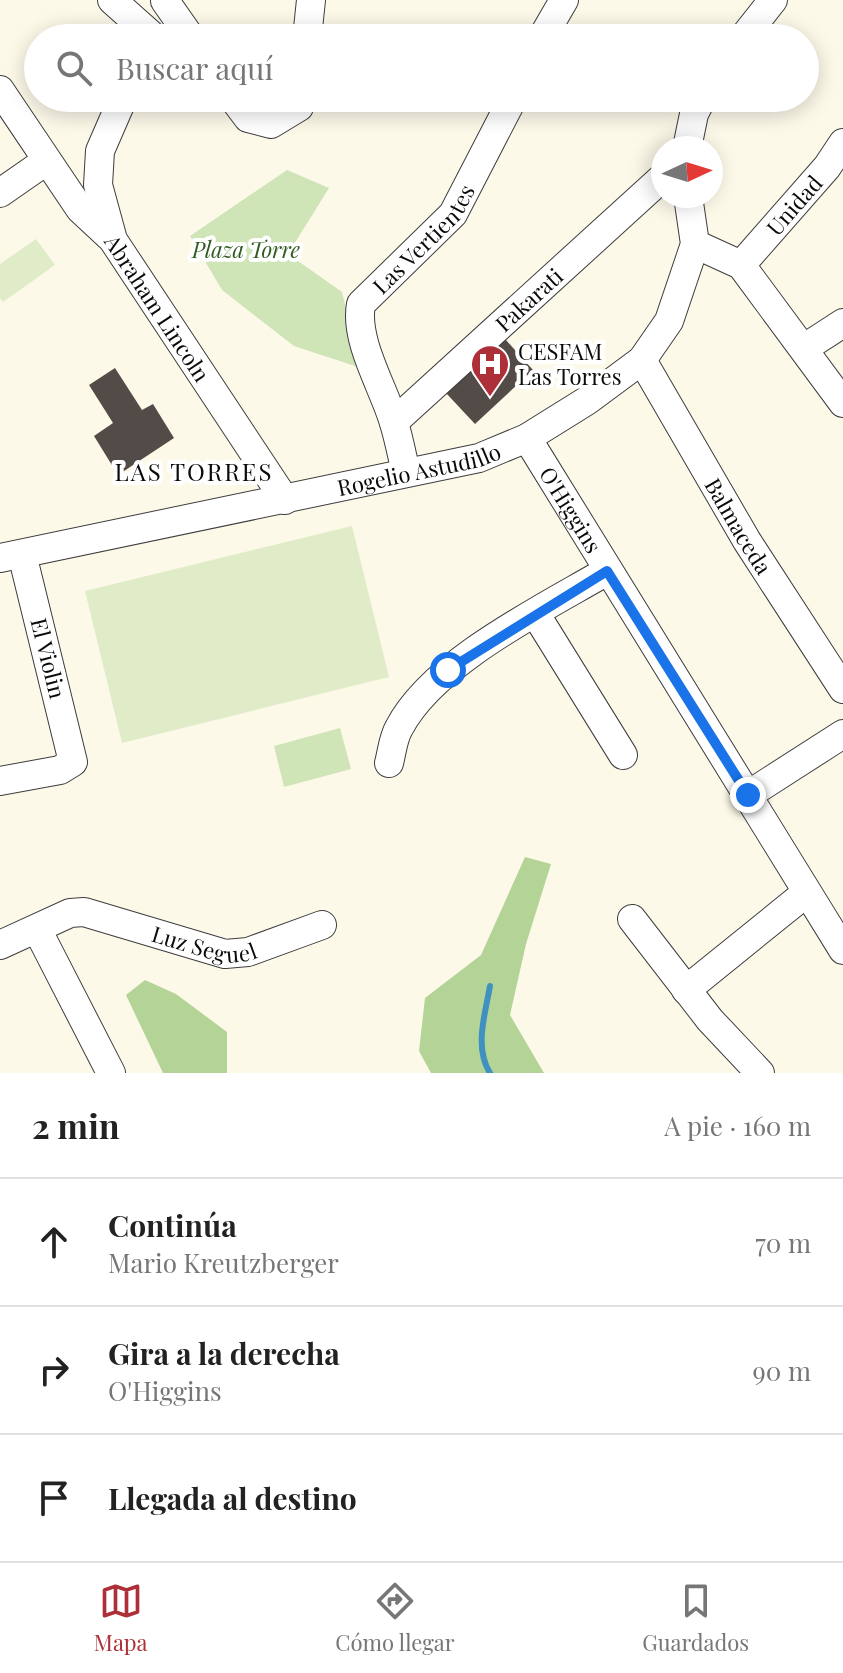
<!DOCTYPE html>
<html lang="es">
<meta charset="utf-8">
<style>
body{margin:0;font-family:"Playfair Display",serif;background:#f6f6f6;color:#222}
.compass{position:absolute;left:651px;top:136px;width:72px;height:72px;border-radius:50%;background:#fff;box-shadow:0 4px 20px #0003;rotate:86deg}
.stop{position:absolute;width:24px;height:24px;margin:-18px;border:6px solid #1a73e8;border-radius:50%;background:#fff}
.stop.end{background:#1a73e8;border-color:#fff;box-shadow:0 2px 8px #0008}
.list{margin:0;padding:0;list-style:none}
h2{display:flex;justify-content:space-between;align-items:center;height:104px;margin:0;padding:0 32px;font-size:34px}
h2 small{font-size:26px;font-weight:400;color:#767676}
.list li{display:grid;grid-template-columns:52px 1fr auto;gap:24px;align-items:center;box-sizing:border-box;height:128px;padding:0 32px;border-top:2px solid #e0e0e0}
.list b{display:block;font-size:30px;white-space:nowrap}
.list p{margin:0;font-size:26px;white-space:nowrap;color:#767676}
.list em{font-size:26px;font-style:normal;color:#767676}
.icon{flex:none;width:44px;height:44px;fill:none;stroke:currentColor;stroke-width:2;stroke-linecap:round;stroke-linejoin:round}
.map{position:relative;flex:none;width:843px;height:1073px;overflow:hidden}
.search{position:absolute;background:#fff;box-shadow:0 4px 20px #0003;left:24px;right:24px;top:24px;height:88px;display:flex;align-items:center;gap:20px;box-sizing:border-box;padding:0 28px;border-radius:44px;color:#767676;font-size:30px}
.sheet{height:488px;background:#fff}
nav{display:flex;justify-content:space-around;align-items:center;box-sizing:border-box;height:112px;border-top:2px solid #e0e0e0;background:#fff;font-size:22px;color:#767676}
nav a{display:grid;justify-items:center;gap:4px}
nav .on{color:#ad3039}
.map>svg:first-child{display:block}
</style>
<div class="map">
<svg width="843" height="1073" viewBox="0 0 843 1073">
<rect width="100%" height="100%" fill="#fdf9e9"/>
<!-- green -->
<g fill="#cfe4b7">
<path d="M287 170 329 188 288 254 342 292 361 368 294 346 222 290 190 236Z"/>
<path d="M340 728 351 769 284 787 274 746Z"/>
</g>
<!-- forest -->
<g fill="#b4d397">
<path d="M525 857 551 864 526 944 510 1015 544 1073H431L419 1051 425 998 481 955Z"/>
<path d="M145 980 176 994 227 1032V1073H163L126 995Z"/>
</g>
<!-- pitch -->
<g fill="#e0ecc8">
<path d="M36 239 55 265 3 302 0 298V264Z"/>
<path d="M352 526 389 677 122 743 85 591Z"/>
</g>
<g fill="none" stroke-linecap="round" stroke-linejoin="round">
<!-- stream -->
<path stroke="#4091c0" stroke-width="6" d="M490 986C485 1015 474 1047 490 1073"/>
</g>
<!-- building -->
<g fill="#524b48">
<path d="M505 339 533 370 475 424 446 393Z"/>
<path d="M115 368 142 410 153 404 174 438 118 475 94 436 113 423 89 385Z"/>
</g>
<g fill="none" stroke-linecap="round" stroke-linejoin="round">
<!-- minor casing -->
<g stroke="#3d3d3d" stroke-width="30">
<g id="minor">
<path d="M112 0 150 34"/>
<path d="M165 1 191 38"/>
<path d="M307 38 311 0"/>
<path d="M542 38 564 0"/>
<path d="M743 38 773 0"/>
<path d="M0 90 80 209 109 236"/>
<path id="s1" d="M123 98 100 151 98 185 113 240 285 500"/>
<path d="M233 98 248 118 271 124 299 107 300 98"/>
<path d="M687 148 694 114 702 98"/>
<path d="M0 193 46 161"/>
<path d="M695 244 741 265 843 403"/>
<path id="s2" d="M741 265 827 167 843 143"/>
<path d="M806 347 843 323"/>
<path id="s3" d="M642 360 747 541 843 689"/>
<path id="s4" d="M394 422 663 177"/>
<path id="s5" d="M527 438 843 950"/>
<path id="s6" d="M406 472C402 456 399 439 394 423 384 388 354 341 361 304L453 214 513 98"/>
<path id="s7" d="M0 558 479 458 527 438 588 400 642 360 669 321 695 244 688 196"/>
<path d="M535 613 623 755"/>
<path d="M389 763C392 752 393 738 399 728 433 662 544 608 607 571"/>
<path d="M0 781 60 770 73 762 22 554"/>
<path d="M748 795 843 734"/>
<path d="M632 919 710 1020 760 1073"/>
<path d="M37 929 111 1073"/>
<path id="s8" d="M0 945 70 913 84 912 225 954 248 952 322 925"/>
<path d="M686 990 806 893"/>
</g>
</g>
<!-- minor -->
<use href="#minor" stroke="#fff" stroke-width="28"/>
</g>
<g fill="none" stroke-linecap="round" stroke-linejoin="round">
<!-- route -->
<path stroke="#1a73e8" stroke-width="10" d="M448 670 607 571 748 795"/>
</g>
<!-- icons -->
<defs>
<g id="hospital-pin" transform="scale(2)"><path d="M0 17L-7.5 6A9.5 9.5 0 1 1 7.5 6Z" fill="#ad3039" stroke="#fff"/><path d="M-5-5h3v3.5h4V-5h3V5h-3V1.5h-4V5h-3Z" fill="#fff"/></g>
</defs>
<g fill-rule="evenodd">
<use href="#hospital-pin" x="490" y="364"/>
</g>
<g text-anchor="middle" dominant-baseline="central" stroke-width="8" stroke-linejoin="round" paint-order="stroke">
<!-- street labels -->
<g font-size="22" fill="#0a0a0a" stroke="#fff">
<text stroke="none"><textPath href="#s2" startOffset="80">Unidad</textPath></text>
<text stroke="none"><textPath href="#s6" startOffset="266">Las Vertientes</textPath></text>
<text stroke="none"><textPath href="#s4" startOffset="182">Pakarati</textPath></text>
<text stroke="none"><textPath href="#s1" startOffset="230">Abraham Lincoln</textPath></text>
<text stroke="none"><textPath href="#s7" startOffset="428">Rogelio Astudillo</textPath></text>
<text stroke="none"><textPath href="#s5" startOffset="84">O'Higgins</textPath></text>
<text stroke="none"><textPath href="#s3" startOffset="192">Balmaceda</textPath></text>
<text transform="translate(49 658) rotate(76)">El Violin</text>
<text stroke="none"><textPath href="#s8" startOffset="216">Luz Seguel</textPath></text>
</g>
<!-- park labels -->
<g font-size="22" font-style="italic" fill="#2f5b21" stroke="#fff">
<text x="246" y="249">Plaza Torre</text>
</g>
<!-- poi labels -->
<g font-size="22" fill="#0a0a0a" stroke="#fff" text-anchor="start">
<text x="518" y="351">CESFAM<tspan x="518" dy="25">Las Torres</tspan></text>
</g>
<!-- neighbourhood labels -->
<g font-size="24" letter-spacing="2" fill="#0a0a0a" stroke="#fff">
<text x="194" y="471">LAS TORRES</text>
</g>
</g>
</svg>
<svg class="compass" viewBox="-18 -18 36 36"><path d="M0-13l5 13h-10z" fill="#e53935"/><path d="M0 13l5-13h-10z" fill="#767676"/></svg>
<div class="stop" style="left:448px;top:670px"></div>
<div class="stop end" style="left:748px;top:795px"></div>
<div class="search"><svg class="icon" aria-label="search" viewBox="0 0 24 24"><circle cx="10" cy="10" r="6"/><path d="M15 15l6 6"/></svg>Buscar aquí</div>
</div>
<section class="sheet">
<h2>2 min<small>A pie · 160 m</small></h2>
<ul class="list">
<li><svg class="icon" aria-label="ahead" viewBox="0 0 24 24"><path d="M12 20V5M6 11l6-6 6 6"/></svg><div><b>Continúa</b><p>Mario Kreutzberger</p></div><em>70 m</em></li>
<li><svg class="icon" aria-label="right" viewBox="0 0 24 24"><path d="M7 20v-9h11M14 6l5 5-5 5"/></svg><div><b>Gira a la derecha</b><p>O'Higgins</p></div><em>90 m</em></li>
<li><svg class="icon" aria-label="arrive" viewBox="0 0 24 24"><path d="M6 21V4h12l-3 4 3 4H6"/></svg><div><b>Llegada al destino</b></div></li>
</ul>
</section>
<nav>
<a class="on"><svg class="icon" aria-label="map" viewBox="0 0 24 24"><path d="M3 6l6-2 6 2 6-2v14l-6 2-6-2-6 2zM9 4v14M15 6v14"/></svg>Mapa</a>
<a><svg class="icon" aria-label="directions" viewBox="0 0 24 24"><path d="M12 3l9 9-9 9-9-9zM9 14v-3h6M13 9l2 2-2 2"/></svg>Cómo llegar</a>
<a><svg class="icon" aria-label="saved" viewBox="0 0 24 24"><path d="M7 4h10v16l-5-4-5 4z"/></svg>Guardados</a>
</nav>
